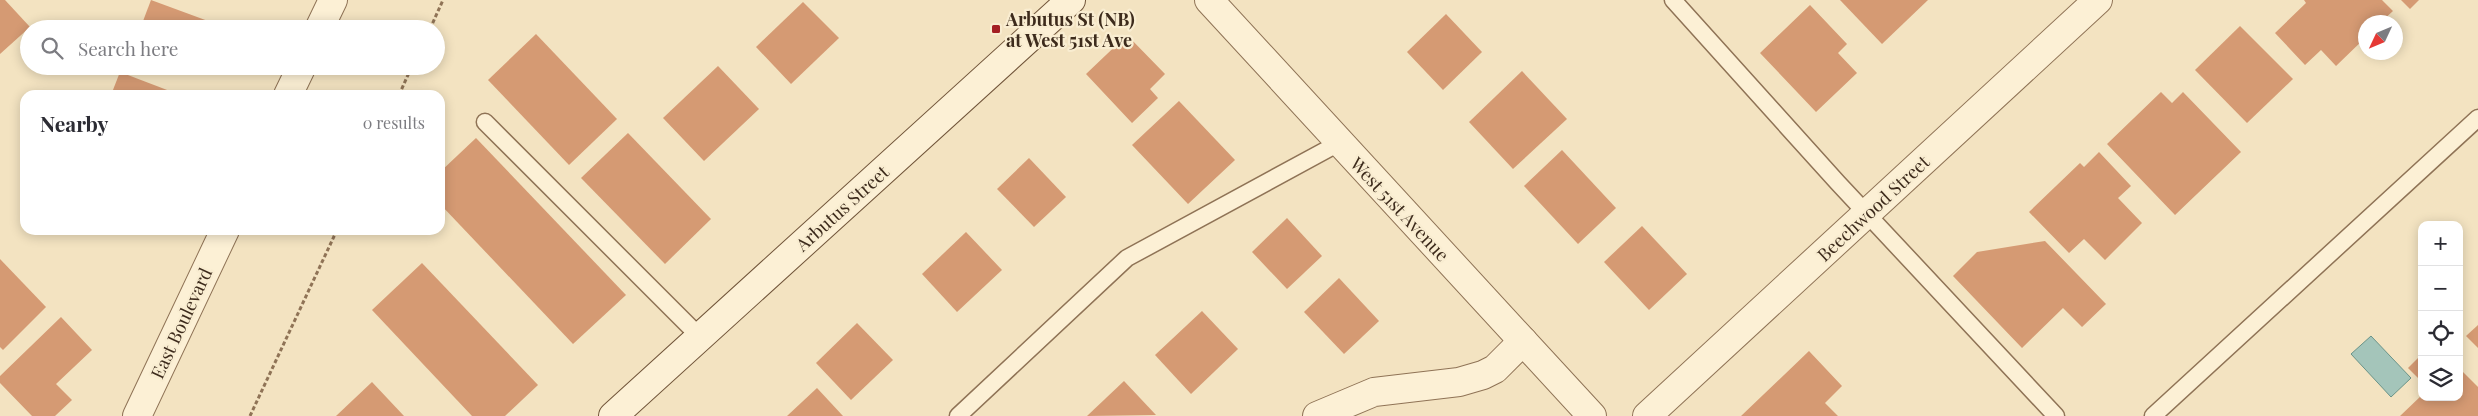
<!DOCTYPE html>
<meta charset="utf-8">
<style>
body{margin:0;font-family:"Playfair Display",serif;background:#f7f7f7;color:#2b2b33}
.controls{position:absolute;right:15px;bottom:15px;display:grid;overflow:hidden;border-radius:10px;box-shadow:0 2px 12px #0003}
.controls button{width:45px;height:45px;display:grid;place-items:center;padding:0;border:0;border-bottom:1px solid #e1e1e2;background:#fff;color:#2b2b33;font:25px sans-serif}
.compass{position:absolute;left:2358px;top:15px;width:45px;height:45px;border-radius:50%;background:#fff;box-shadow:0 2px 12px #0003;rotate:226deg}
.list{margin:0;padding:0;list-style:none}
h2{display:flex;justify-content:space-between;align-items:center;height:65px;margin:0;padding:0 20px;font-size:21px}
h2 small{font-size:16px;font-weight:400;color:#7c7c81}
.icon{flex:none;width:28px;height:28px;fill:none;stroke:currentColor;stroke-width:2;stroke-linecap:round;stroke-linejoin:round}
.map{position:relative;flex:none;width:2478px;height:416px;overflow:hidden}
.search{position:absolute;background:#fff;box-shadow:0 2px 12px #0003;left:20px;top:20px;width:425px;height:55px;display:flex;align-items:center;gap:12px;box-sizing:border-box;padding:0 18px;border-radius:28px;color:#7c7c81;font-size:19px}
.panel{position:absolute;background:#fff;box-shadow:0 2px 12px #0003;left:20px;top:90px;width:425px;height:145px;border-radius:15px}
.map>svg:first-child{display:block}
</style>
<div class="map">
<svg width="2478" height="416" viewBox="0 0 2478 416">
<rect width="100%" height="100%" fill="#f3e3c1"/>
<!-- water -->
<path fill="#a4c5ba" stroke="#6a9489" d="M2371 336 2411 378 2391 397 2351 354Z"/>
<!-- building -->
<g fill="#d59a73">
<path d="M0 0H5L30 27 0 54Z"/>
<path d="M151 0 208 21 205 29H140Z"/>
<path d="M1840 0H1928L1882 44Z"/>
<path d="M2304 0H2382L2393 11 2381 22H2366V37L2336 66 2321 50 2305 65 2275 33 2306 3Z"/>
<path d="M2401 0H2419L2410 9Z"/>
<path d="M803 2 839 38 791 84 756 47Z"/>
<path d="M1810 5 1847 44 1838 53 1857 73 1816 112 1760 53Z"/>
<path d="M1446 14 1482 52 1443 90 1407 52Z"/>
<path d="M2240 26 2293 79 2247 123 2195 70Z"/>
<path d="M536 34 617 119 569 165 488 80Z"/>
<path d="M1127 35 1165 74 1150 89 1158 98 1132 123 1086 74Z"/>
<path d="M718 66 759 109 704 161 663 118Z"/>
<path d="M1522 71 1567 119 1513 169 1469 122Z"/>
<path d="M120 72 175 93 174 95H111Z"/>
<path d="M2161 92 2172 103 2183 92 2241 152 2175 215 2107 144Z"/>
<path d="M1179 101 1235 160 1188 204 1132 145Z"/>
<path d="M628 133 711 219 665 264 581 178Z"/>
<path d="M476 138 626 295 573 344 440 204V172Z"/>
<path d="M1562 150 1616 208 1578 244 1524 186Z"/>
<path d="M2099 152 2131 186 2118 198 2142 223 2105 260 2084 239 2069 253 2029 212 2080 163 2084 167Z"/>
<path d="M1029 158 1066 197 1034 227 997 189Z"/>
<path d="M1287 218 1322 256 1287 289 1252 252Z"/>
<path d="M1642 226 1687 274 1649 310 1604 262Z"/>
<path d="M966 232 1002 270 957 312 922 274Z"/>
<path d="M2045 241 2106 304 2082 327 2063 308 2022 348 1953 276 1977 252Z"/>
<path d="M0 259 46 307 3 350 0 347Z"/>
<path d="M422 263 538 385 505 416H472L372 310Z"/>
<path d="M1339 278 1379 321 1344 354 1304 312Z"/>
<path d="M1202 311 1238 349 1191 394 1155 355Z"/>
<path d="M61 317 92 350 56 384 72 400 55 416H32L0 383V376Z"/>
<path d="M857 323 893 360 851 400 816 363Z"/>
<path d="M2478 325V348L2466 336Z"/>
<path d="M1809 351 1842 386 1825 403 1838 416H1741Z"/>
<path d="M2422 354V382L2408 368Z"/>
<path d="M2459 368 2478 387V416H2400L2422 395V397H2459Z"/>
<path d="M1124 381 1156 415 1087 416Z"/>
<path d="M372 382 404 416H336Z"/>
<path d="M817 388 843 416H787Z"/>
</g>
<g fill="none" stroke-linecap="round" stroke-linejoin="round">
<!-- lane casing -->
<g stroke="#8f7356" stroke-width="19">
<g id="lane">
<path d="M1673 0 1838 183 2056 416"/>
<path d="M485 122 700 337"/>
<path d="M958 416 1127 258 1339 143"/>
<path d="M2153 416 2478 118"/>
</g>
</g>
<!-- street casing -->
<g stroke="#8f7356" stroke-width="30">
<g id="street">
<path d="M1209 0 1592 416"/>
<path d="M319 29 333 0"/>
<path d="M288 95 302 66"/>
<path d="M137 416 225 230"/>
<path d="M1317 416 1374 392 1459 382 1483 375 1495 369 1523 341"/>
<path d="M1647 416 2098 0"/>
</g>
</g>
<!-- secondary casing -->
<g stroke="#705439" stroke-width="30">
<path id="secondary" d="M613 416 1071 0"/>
</g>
<!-- path -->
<g stroke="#8f7356" stroke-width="3" stroke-dasharray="4 2.5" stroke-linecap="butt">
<path d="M430 29 443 0"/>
<path d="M399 95 412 66"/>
<path d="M250 416 337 230"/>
</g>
<!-- lane -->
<use href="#lane" stroke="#fcf0d5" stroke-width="16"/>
<!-- street -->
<use href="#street" stroke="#fcf0d5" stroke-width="28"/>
<!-- secondary -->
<use href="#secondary" stroke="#fcf0d5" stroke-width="28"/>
</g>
<!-- markers -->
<rect fill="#a41f23" stroke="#f9edd1" stroke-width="2" x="991" y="24" width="10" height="10" rx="2.5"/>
<g text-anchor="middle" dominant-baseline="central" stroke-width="4.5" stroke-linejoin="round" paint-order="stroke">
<!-- poi labels -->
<g font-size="18" font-weight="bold" fill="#3d2b1c" stroke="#f9edd1" text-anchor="start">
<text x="1006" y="19">Arbutus St (NB)<tspan x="1006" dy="21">at West 51st Ave</tspan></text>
</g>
<!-- street labels -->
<g font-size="18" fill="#3d2b1c" stroke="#f9edd1">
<text transform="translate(842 208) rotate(-42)">Arbutus Street</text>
<text transform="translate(1873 208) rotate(-43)">Beechwood Street</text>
<text transform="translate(1400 209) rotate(47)">West 51st Avenue</text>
<text transform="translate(181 323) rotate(-65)">East Boulevard</text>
</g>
</g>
</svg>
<div class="controls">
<button>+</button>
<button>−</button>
<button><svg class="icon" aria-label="locate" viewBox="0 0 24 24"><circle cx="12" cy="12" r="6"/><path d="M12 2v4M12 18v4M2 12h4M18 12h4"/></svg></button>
<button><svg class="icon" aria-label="layers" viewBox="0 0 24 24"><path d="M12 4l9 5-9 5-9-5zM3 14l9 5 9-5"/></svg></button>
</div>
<svg class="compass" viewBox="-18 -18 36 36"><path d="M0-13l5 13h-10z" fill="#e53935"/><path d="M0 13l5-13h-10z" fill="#7c7c81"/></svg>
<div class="search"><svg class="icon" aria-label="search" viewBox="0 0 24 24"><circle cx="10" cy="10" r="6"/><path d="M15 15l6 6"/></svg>Search here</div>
<section class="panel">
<h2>Nearby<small>0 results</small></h2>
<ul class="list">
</ul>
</section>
</div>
